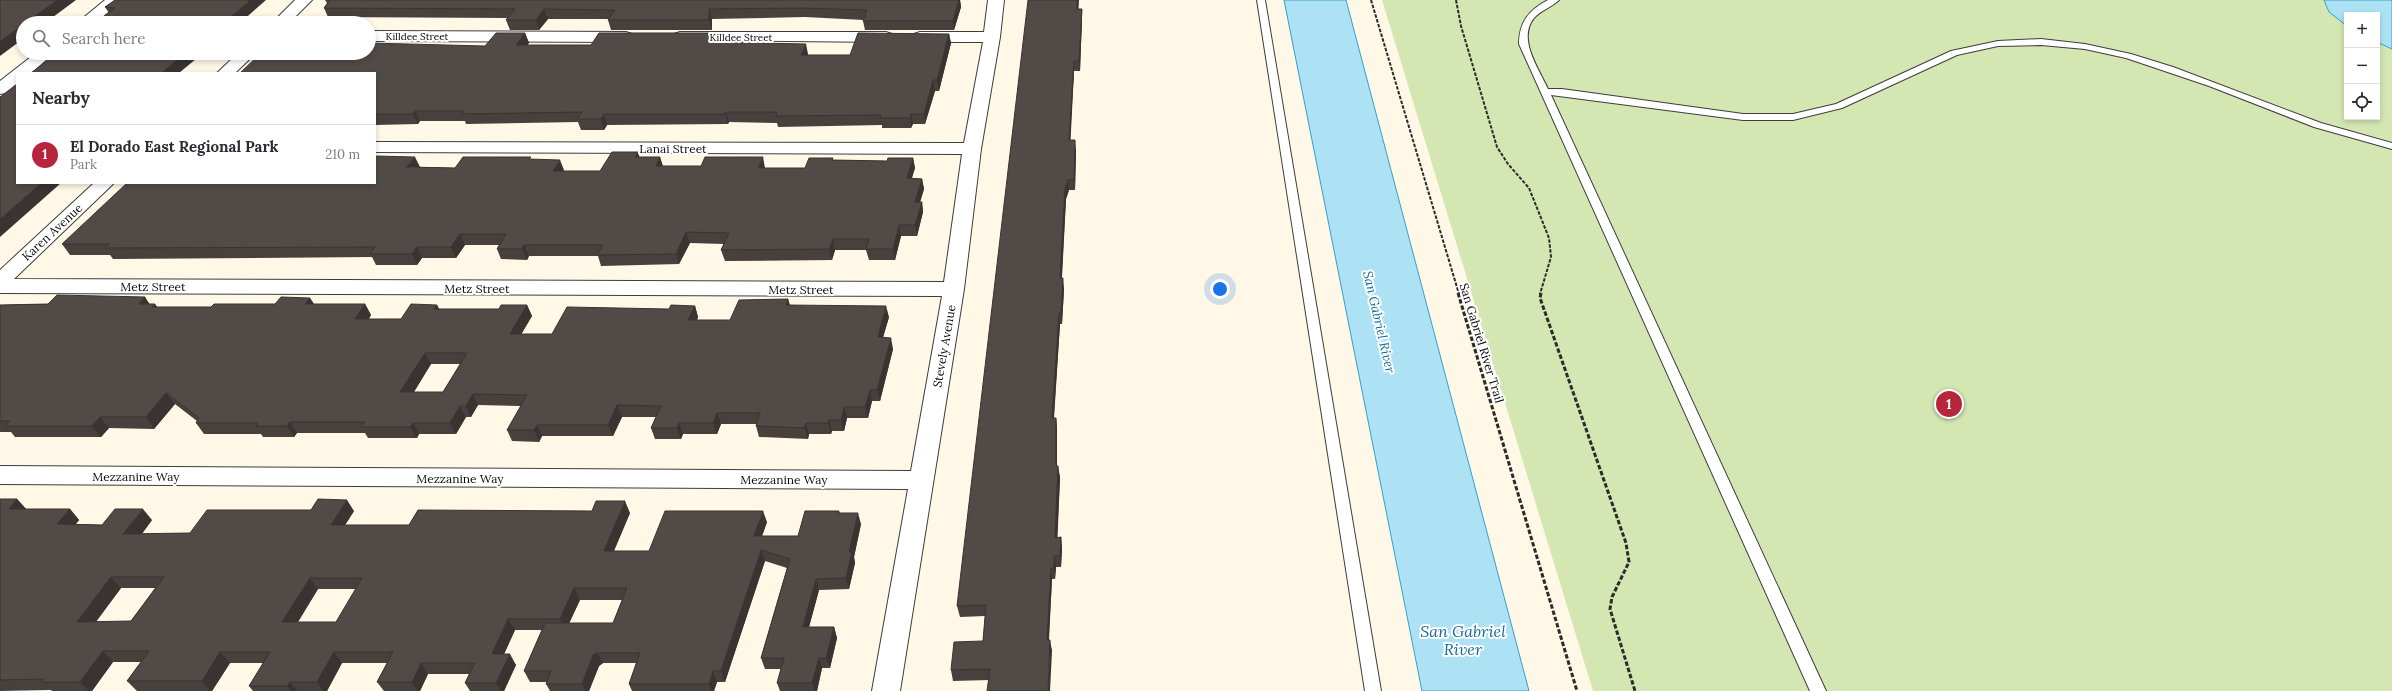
<!DOCTYPE html>
<meta charset="utf-8">
<style>
body{margin:0;font-family:Lora,serif;background:#f2f2f3;color:#2b2b33}
.controls{position:absolute;right:12px;top:12px;display:grid;overflow:hidden;border-radius:0px;box-shadow:0 2px 6px #0003}
.controls button{width:36px;height:36px;display:grid;place-items:center;padding:0;border:0;border-bottom:1px solid #e1e1e2;background:#fff;color:#2b2b33;font:20px sans-serif}
.you{position:absolute;left:1220px;top:289px;width:14px;height:14px;margin:-10px;border:3px solid #fff;border-radius:50%;background:#1a73e8;box-shadow:0 0 0 6px #1a73e833}
.badge{display:grid;place-items:center;width:26px;height:26px;border-radius:50%;background:#b7253c;color:#fff;font-size:13px;font-weight:700}
.pin{position:absolute;translate:-50% -50%;border:2px solid #fff;box-shadow:0 1px 4px #0006}
.list{margin:0;padding:0;list-style:none}
h2{display:flex;justify-content:space-between;align-items:center;height:52px;margin:0;padding:0 16px;font-size:17px}
h2 small{font-size:13px;font-weight:400;color:#7c7c81}
.list li{display:grid;grid-template-columns:26px 1fr auto;gap:12px;align-items:center;box-sizing:border-box;height:60px;padding:0 16px;border-top:1px solid #e1e1e2}
.list b{display:block;font-size:15px;white-space:nowrap}
.list p{margin:0;font-size:13px;white-space:nowrap;color:#7c7c81}
.list em{font-size:13px;font-style:normal;color:#7c7c81}
.icon{flex:none;width:22px;height:22px;fill:none;stroke:currentColor;stroke-width:2;stroke-linecap:round;stroke-linejoin:round}
.map{position:relative;flex:none;width:2392px;height:691px;overflow:hidden}
.search{position:absolute;background:#fff;box-shadow:0 2px 6px #0003;left:16px;top:16px;width:360px;height:44px;display:flex;align-items:center;gap:10px;box-sizing:border-box;padding:0 14px;border-radius:22px;color:#7c7c81;font-size:15px}
.panel{position:absolute;background:#fff;box-shadow:0 2px 6px #0003;left:16px;top:72px;width:360px;height:112px;border-radius:0px}
.map>svg:first-child{display:block}
</style>
<div class="map">
<svg width="2392" height="691" viewBox="0 0 2392 691">
<rect width="100%" height="100%" fill="#fff8e7"/>
<!-- green -->
<path fill="#d4e7b3" fill-rule="evenodd" d="M1382 0H2392V691H1593ZM2347 15H2377V117H2347Z"/>
<!-- water -->
<g fill="#ade2f5" stroke="#359fcb">
<path d="M1284 0H1346L1529 691H1422Z"/>
<path d="M2324 0H2392V49L2377 42V15H2347V26L2329 12Z"/>
</g>
<g fill="none" stroke-linecap="round" stroke-linejoin="round">
<!-- lane casing -->
<g stroke="#3d3d3d" stroke-width="2">
<g id="lane">
<path d="M1257 0H1265L1381 691H1365Z"/>
<path d="M1548 0H1559C1552 7 1541 10 1534 18 1517 39 1539 69 1548 89H1562L1743 114H1793L1836 104 1951 51 1998 41 2041 39 2085 44 2131 54 2173 67 2321 123 2392 143V149L2314 127 2209 86 2126 58 2085 49 2041 45 1998 46 1957 55 1842 108 1793 120H1743L1551 95 1826 691H1810L1519 44C1519 22 1529 10 1548 0Z"/>
</g>
</g>
<!-- street casing -->
<g stroke="#3d3d3d" stroke-width="2">
<g id="street">
<path d="M105 0H123L95 23H77Z"/>
<path d="M295 0H312L289 23H272Z"/>
<path d="M988 0H1004L1000 37 981 149 964 289 900 691H872L908 489 0 484V466L911 471 942 296 0 293V270L94 183H114L14 279 944 282 962 154 375 152V142L964 143 983 42H920L914 40 912 37 914 34 920 32H984Z"/>
<path d="M369 31 626 32 632 34 634 37 632 40 626 42 369 41Z"/>
<path d="M680 32H886L892 34 894 37 892 40 886 42 674 40 672 37 674 34Z"/>
<path d="M36 53H54L31 73H17V84L6 93 0 94V81Z"/>
<path d="M238 53H256L235 73H217Z"/>
</g>
</g>
<!-- path-far1 -->
<g stroke="#2c2c2c" stroke-width="2" stroke-dasharray="3.5 1.5" stroke-linecap="butt">
<path d="M1371 0 1459 294"/>
<path d="M1456 0 1461 26 1497 147 1508 164 1529 188 1549 238 1551 257 1540 294"/>
</g>
<!-- path -->
<g stroke="#2c2c2c" stroke-width="3" stroke-dasharray="4.5 2" stroke-linecap="butt">
<path d="M1458 293 1577 691"/>
<path d="M1541 293 1540 298 1626 543 1629 562 1612 597 1610 609 1635 691"/>
</g>
<!-- lane -->
<use href="#lane" fill="#fff" fill-rule="evenodd"/>
<!-- street -->
<use href="#street" fill="#fff" fill-rule="evenodd"/>
</g>
<!-- wall -->
<g fill="#47403d" fill-rule="evenodd">
<path d="M115 0 240 23 109 13 105 7Z"/>
<path d="M325 0H960L961 7 954 30H865L863 21 864 20 805 17 712 19V30H611L608 20 609 19H548L539 30H510L506 20 507 18 328 17 324 8 327 3Z"/>
<path d="M1078 9H1082V18L1080 71H1074L1070 140 1076 150 1075 190H1069L1066 199 1062 278 1064 289 1062 324H1060L1054 418H1056L1057 429V466H1058L1060 478 1057 538 1061 537 1062 549 1061 567H1056L1055 579H1052L1049 640 1052 651 989 680 953 681 951 670 983 641 985 616 960 617 957 606Z"/>
<path d="M525 33 529 43 527 45H591L709 33 712 42 808 54V55H850L949 34 951 43 939 91H935L925 124H913L911 128H882V125L778 127 777 123 729 122 728 124 607 125 604 130H581L578 122 466 124 465 121H420L418 124 375 125V73L485 46Z"/>
<path d="M640 157H660L663 166 765 168H805L833 158V160L887 161 913 158 915 168 912 178 922 179 924 189 920 202H922L923 212 917 236H901L895 260H869L866 250H835L832 260 725 261 721 250 724 244 690 243 679 264 601 266 598 256H529L527 260 501 259 497 249 499 245H465L456 258H422L417 265H376L372 257 113 259 110 255H70L62 244 420 167 455 168 531 159 564 170 563 171H600Z"/>
<path d="M145 297 149 304H155L157 307H211L275 304 310 298 314 304H365L371 315 369 319H401L437 305 439 309H499L527 305 532 316 521 334H552L669 309 695 306 698 317 697 320H730L788 299 790 305 889 317 883 337 893 349 880 401H872L868 418H847L844 431H832L831 434H809L808 439 759 437 756 426V424H721L717 434H683L681 439H655L651 428 656 417H622L613 436H542L539 442 512 441 507 430 521 406 478 405 471 417H466L456 434H419L417 438H368L365 433H297L294 437H263L261 434H204L196 423 197 421 175 404 154 429 109 428 101 437H15L11 432H0V305L48 304ZM431 364H460L443 392H414Z"/>
<path d="M0 499H17L26 509H70L79 520 76 524 102 525 152 520 142 534 190 533 354 511 345 525H409L630 513 614 551H649L767 522 762 536H798L839 511 840 513 861 524 854 557 855 563 849 589 819 590 809 627H834L837 638 830 668H822L817 691H780L777 683 781 669H765L761 658 787 568 765 561 725 682H717L714 691H632L629 684 636 663H603L599 666 589 691H550L546 684 547 682H530L524 671 542 630H515L504 654 516 665 504 691H470L465 683 469 674H428L420 691H384L377 682 387 663H342L327 691H253L249 686 263 663H230L212 691H137L127 681 141 662H113L92 691H52L51 690 0 691ZM121 588H155L131 621 96 622ZM318 589H356L336 622H298ZM580 600H622L613 623H569Z"/>
</g>
<!-- shaded-wall -->
<g fill="#393432">
<path d="M57 0H76L45 23H25Z"/>
<path d="M250 0H266L240 23H224Z"/>
<path d="M959 0H960L961 7 954 30 953 21Z"/>
<path d="M1077 0H1079L1078 19 1077 9Z"/>
<path d="M544 9 548 19 539 30 536 20Z"/>
<path d="M709 9 712 19V30L709 20Z"/>
<path d="M1082 9V18L1080 71 1079 61Z"/>
<path d="M23 25V39L0 56V41Z"/>
<path d="M525 33 529 43 519 55 516 45Z"/>
<path d="M709 33 712 43 709 42Z"/>
<path d="M949 34 951 43 939 91 937 80Z"/>
<path d="M806 44 808 54 803 65 801 55Z"/>
<path d="M185 53H201L202 54 179 73H161Z"/>
<path d="M1074 61V71L1070 151 1069 140Z"/>
<path d="M933 80 935 91 925 124 924 114Z"/>
<path d="M415 111 420 121 418 124 413 114Z"/>
<path d="M726 112 729 122 728 124 725 114Z"/>
<path d="M604 114 607 125 604 130 601 119Z"/>
<path d="M911 114 913 124 911 128 910 118Z"/>
<path d="M1075 140 1076 150 1075 190 1074 180Z"/>
<path d="M638 152 641 162 635 157Z"/>
<path d="M415 157 420 167H406Z"/>
<path d="M660 157 663 168 656 166Z"/>
<path d="M763 157 765 168H758Z"/>
<path d="M913 158 915 168 908 189 907 178Z"/>
<path d="M560 160 564 170 557 181 553 171Z"/>
<path d="M922 179 924 189 917 212 915 202Z"/>
<path d="M1068 180 1069 190 1066 199 1061 289 1060 278 1065 188Z"/>
<path d="M41 183H61L0 237V219Z"/>
<path d="M922 202 923 212 917 236 915 225Z"/>
<path d="M899 225 901 236 895 260 893 249Z"/>
<path d="M686 232 690 243 679 264 676 254Z"/>
<path d="M460 234 465 245 456 258 451 247Z"/>
<path d="M833 239 835 250 832 260 829 249Z"/>
<path d="M524 245 529 256 527 260 522 249Z"/>
<path d="M417 247 422 258 417 265 412 254Z"/>
<path d="M1063 278 1064 289 1062 324 1061 313Z"/>
<path d="M145 297 152 308 139 304Z"/>
<path d="M310 298 317 309 305 304Z"/>
<path d="M788 299 791 310 786 305Z"/>
<path d="M155 304 163 315 152 307Z"/>
<path d="M365 304 371 315 361 330 355 319Z"/>
<path d="M437 305 443 316 434 309Z"/>
<path d="M527 305 532 316 515 345 510 334Z"/>
<path d="M695 306 698 317 692 331 688 320Z"/>
<path d="M886 306 889 317 880 348 878 337Z"/>
<path d="M1059 313 1060 324 1053 429 1052 418Z"/>
<path d="M891 338 893 349 880 401 877 390Z"/>
<path d="M425 353 431 364 407 403 400 392Z"/>
<path d="M870 390 872 401 868 418 865 407Z"/>
<path d="M166 393 175 404 154 429 146 417Z"/>
<path d="M473 394 478 405 471 417 466 406Z"/>
<path d="M617 405 622 417 613 436 608 425Z"/>
<path d="M460 406 466 417 456 434 450 423Z"/>
<path d="M844 407 847 418 844 431 841 420Z"/>
<path d="M717 413 721 424 717 434 713 423Z"/>
<path d="M100 417 109 428 101 437 92 426Z"/>
<path d="M1056 418 1057 429V478L1056 466Z"/>
<path d="M829 420 832 431 831 434 828 423Z"/>
<path d="M290 422 297 433 294 437 287 426Z"/>
<path d="M413 423 419 434 417 438 410 427Z"/>
<path d="M679 423 683 434 681 439 677 428Z"/>
<path d="M806 423 809 434 808 439 804 428Z"/>
<path d="M537 425 542 436 539 442 534 430Z"/>
<path d="M1058 466 1060 478 1057 549 1055 538Z"/>
<path d="M17 499 27 510 9 509Z"/>
<path d="M347 500 354 511 338 536 331 525Z"/>
<path d="M625 501 630 513 609 562 604 551Z"/>
<path d="M70 509 79 520 67 535 57 524Z"/>
<path d="M143 509 152 520 133 545 123 534Z"/>
<path d="M763 511 767 522 758 547 754 536Z"/>
<path d="M858 513 861 524 854 557 855 563 849 589 846 578 849 552Z"/>
<path d="M1061 537 1062 549 1061 567 1060 556Z"/>
<path d="M761 550 765 561 725 682 721 671Z"/>
<path d="M1054 556 1056 567 1055 579 1054 568Z"/>
<path d="M1051 568 1052 579 1048 651 1047 640Z"/>
<path d="M111 577 121 588 87 633 77 622Z"/>
<path d="M310 578 318 589 291 633 282 622Z"/>
<path d="M816 579 819 590 806 638 803 627Z"/>
<path d="M574 588 580 600 566 630 560 619Z"/>
<path d="M508 619 515 630 499 665 492 654Z"/>
<path d="M834 627 837 638 830 668 826 658Z"/>
<path d="M1050 640 1052 651 1050 691H1048Z"/>
<path d="M103 651 113 662 92 691H89L80 682Z"/>
<path d="M220 652 230 663 212 691H210L202 681Z"/>
<path d="M334 652 342 663 327 691H323L317 682Z"/>
<path d="M597 653 603 663 599 666 589 691H586L582 684 593 655Z"/>
<path d="M510 654 516 665 504 691H501L496 683Z"/>
<path d="M819 658 822 668 817 691H815L812 683Z"/>
<path d="M421 663 428 674 420 691H418L412 682Z"/>
<path d="M713 671 717 682 714 691H712L709 684Z"/>
<path d="M290 682 297 691H291L287 686Z"/>
</g>
<!-- building -->
<g fill="#524a47" stroke="#393432" fill-rule="evenodd">
<path d="M0 0H57L25 23H23V25L0 41Z"/>
<path d="M115 0H250L224 23H95L115 8 105 7Z"/>
<path d="M330 0H959L953 21H863L867 10 803 8 709 9V20H608L615 10 544 9 536 20H506L515 9 324 8Z"/>
<path d="M1028 0H1077V9H1082L1079 61H1074L1069 140H1075L1074 180H1068L1065 188 1060 278H1063L1061 313H1059L1052 418H1056V466H1058L1055 538 1061 537 1060 556H1054V568H1051L1047 640H1050L1048 691H987L990 669 951 670 954 642 983 641 986 605 957 606Z"/>
<path d="M496 33H525L516 45H591L599 33H709V42L806 44 801 55H850L858 33 949 34 937 80H933L924 114H911L910 118H880L881 115 776 116 777 112H726L725 114H604L601 119H577L582 112 462 114 464 111H415L413 114H375V73H240L261 53H369V43L485 46Z"/>
<path d="M57 53H185L161 73H31Z"/>
<path d="M17 84V183H41L0 219V97Z"/>
<path d="M612 152H638L635 157H660L656 166H701L705 157H763L758 168H805L809 158H833L832 160 887 161 888 158H913L907 178 922 179 915 202H922L915 225H899L893 249H866L869 239H833L829 249 721 250 729 233 686 232 676 254 597 255 603 245H524L522 249H497L506 234H460L451 247H417L412 254H370L375 247 105 248 109 244H62L127 183H375V156L415 157 406 167 455 168 463 157H531L529 159 560 160 553 171H600Z"/>
<path d="M57 295 145 297 139 304H155L152 307H211L214 304H275L281 297 310 298 305 304H365L355 319H401L411 304 437 305 434 309H499L501 305H527L510 334H552L567 307 669 309 671 305 695 306 688 320H730L739 300 788 299 786 305 886 306 878 337 891 338 877 390H870L865 407H844L841 420H829L828 423H806L804 428 756 426 760 413H717L713 423H679L677 428H651L661 406 617 405 608 425H537L534 430H507L527 395 473 394 466 406H460L450 423H413L410 427H361L365 422H290L287 426H256L258 423H196L199 418 166 393 146 417H100L92 426H5L10 421H0V305L48 304ZM425 353H467L443 392H400Z"/>
<path d="M0 499H17L9 509H70L57 524 102 525 115 509H143L123 534 190 533 207 510H311L318 499 347 500 331 525H409L418 510 592 511 596 501H625L604 551H649L665 511H763L754 536H798L805 511H839L838 513H858L849 552H852L846 578 816 579 803 627H834L826 658H819L812 683H777L784 658H761L790 559 761 550 721 671H713L709 684H629L640 653H597L593 655 582 684H546L551 671H524L545 623H613L627 588H574L560 619H508L492 654H510L496 683H465L475 663H421L412 682H377L393 652H334L317 682H290L287 686H249L270 652H220L202 681H127L149 651H103L80 682H42L44 679 0 680ZM111 577H164L131 621 77 622ZM310 578H362L336 622H282Z"/>
</g>
<g text-anchor="middle" dominant-baseline="central" stroke-width="4" stroke-linejoin="round" paint-order="stroke">
<!-- far-street labels -->
<g font-size="10" fill="#0a0a0a" stroke="#fff">
<text x="417" y="36">Killdee Street</text>
<text x="741" y="37">Killdee Street</text>
</g>
<!-- street labels -->
<g font-size="12" fill="#0a0a0a" stroke="#fff">
<text x="673" y="148">Lanai Street</text>
<text transform="translate(52 232) rotate(-43)">Karen Avenue</text>
<text x="153" y="286">Metz Street</text>
<text x="477" y="288">Metz Street</text>
<text x="801" y="289">Metz Street</text>
<text transform="translate(1482 343) rotate(73)">San Gabriel River Trail</text>
<text transform="translate(944 346) rotate(-80)">Stevely Avenue</text>
<text x="136" y="476">Mezzanine Way</text>
<text x="460" y="478">Mezzanine Way</text>
<text x="784" y="479">Mezzanine Way</text>
</g>
<!-- water labels -->
<g font-size="13" font-style="italic" fill="#166e99" stroke="#fff">
<text transform="translate(1379 322) rotate(77)">San Gabriel River</text>
</g>
<!-- near-water labels -->
<g font-size="16" font-style="italic" fill="#166e99" stroke="#fff">
<text x="1463" y="631">San Gabriel<tspan x="1463" dy="18">River</tspan></text>
</g>
</g>
</svg>
<div class="controls">
<button>+</button>
<button>−</button>
<button><svg class="icon" aria-label="locate" viewBox="0 0 24 24"><circle cx="12" cy="12" r="6"/><path d="M12 2v4M12 18v4M2 12h4M18 12h4"/></svg></button>
</div>
<div class="you"></div>
<div class="pin badge" style="left:1949px;top:404px">1</div>
<div class="search"><svg class="icon" aria-label="search" viewBox="0 0 24 24"><circle cx="10" cy="10" r="6"/><path d="M15 15l6 6"/></svg>Search here</div>
<section class="panel">
<h2>Nearby<small></small></h2>
<ul class="list">
<li><span class="badge">1</span><div><b>El Dorado East Regional Park</b><p>Park</p></div><em>210 m</em></li>
</ul>
</section>
</div>
